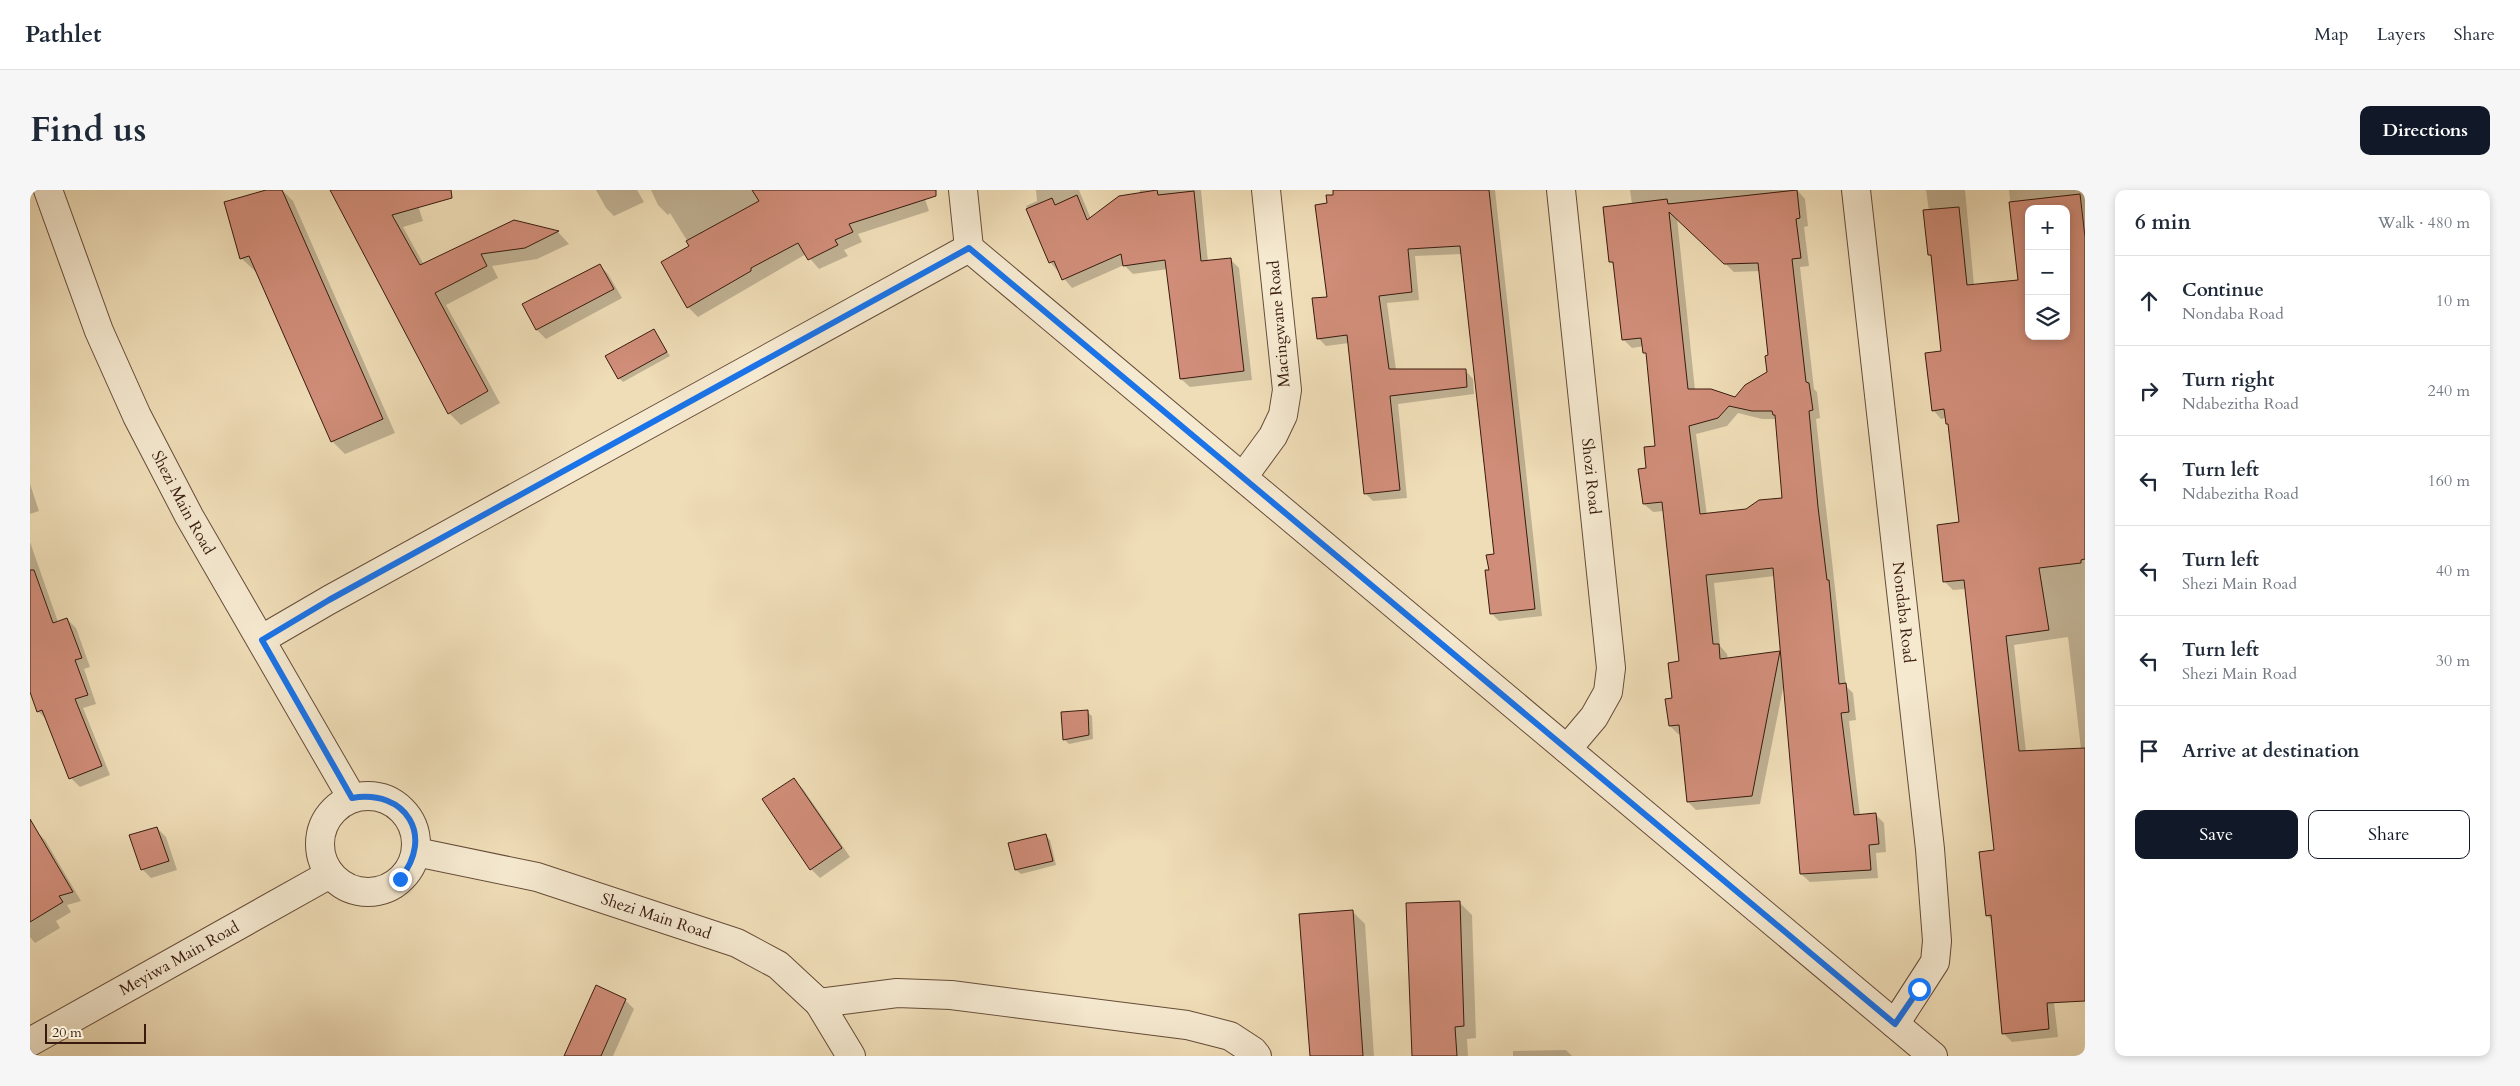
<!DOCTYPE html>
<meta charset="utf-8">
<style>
body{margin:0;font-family:Cardo,serif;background:#f6f6f7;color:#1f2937}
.controls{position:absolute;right:15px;top:15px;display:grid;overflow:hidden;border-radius:10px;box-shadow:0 2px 8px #0003}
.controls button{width:45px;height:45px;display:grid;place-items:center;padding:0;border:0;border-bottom:1px solid #e0e1e3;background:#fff;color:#1f2937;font:25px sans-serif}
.scale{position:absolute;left:15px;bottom:12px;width:101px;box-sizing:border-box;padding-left:5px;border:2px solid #381b0e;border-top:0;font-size:14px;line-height:18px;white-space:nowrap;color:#381b0e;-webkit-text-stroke:4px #f5e9d0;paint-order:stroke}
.stop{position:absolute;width:15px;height:15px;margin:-11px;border:4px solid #1a73e8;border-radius:50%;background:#fff}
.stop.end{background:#1a73e8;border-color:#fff;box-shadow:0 1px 5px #0008}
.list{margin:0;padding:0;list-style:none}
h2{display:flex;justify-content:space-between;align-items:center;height:65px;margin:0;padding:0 20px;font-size:21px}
h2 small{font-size:16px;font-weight:400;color:#747a83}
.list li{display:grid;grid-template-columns:32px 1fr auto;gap:15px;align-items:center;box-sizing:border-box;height:90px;padding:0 20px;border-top:1px solid #e0e1e3}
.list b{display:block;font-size:19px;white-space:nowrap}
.list p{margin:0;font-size:16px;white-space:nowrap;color:#747a83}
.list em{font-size:16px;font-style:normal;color:#747a83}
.actions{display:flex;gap:10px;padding:15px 20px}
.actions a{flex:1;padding:11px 0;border:1px solid #111827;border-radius:10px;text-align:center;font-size:18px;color:#111827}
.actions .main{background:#111827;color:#fff}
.icon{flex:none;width:28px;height:28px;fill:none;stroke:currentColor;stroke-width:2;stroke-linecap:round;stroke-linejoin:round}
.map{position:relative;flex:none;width:2055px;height:866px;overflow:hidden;border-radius:10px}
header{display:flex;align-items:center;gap:30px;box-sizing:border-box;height:70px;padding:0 25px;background:#fff;border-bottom:1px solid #e0e1e3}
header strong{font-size:24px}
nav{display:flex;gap:28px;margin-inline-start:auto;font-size:18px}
.intro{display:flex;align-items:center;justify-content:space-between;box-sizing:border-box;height:120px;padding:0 30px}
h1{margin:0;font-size:35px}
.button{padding:12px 22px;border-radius:10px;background:#111827;color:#fff;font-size:18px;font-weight:700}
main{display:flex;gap:30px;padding:0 30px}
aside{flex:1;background:#fff;border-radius:10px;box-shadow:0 2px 8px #0003}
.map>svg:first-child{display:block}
</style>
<header>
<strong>Pathlet</strong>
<nav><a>Map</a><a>Layers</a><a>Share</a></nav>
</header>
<div class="intro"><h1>Find us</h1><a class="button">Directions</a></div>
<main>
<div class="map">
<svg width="2055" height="866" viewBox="0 0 2055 866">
<rect width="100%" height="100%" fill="#efddb7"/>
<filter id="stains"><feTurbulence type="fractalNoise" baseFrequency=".004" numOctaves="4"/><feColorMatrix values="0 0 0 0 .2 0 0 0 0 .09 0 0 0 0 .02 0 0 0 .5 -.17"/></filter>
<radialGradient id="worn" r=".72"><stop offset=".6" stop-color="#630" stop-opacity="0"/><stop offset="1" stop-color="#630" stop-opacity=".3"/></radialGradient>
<!-- shadow -->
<g fill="#0003" fill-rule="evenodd">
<path d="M240 0H252L263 11 365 243 315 264 302 251 227 81H225L211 68Z"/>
<path d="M301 0H383L393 31 373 37 394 75 485 31 528 42 539 54 507 69 462 76 468 88 416 115 470 213 431 235 419 223Z"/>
<path d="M566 0H607L614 12 584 26 576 18Z"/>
<path d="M621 0H892L899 21 828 44 832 52 814 60 818 66 789 79 776 64 668 127 658 117 661 57 640 23 638 25 628 15Z"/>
<path d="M1006 0H1049L1061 29 1110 3V0H1171L1178 72 1200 69 1209 78 1222 190 1160 197 1151 189 1138 79 1103 84 1094 75 1042 98 1020 72 996 16 1007 11Z"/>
<path d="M1303 0H1465L1512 426 1469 431 1461 423 1460 381 1465 365 1432 64 1385 66 1389 110 1357 113 1366 180H1435L1443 189 1444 204 1368 214 1377 308 1343 311 1335 303 1319 153 1296 156 1288 148 1298 108V14L1303 6Z"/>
<path d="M1600 0H1767L1775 9 1778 36 1774 37 1779 76 1770 77 1784 199 1787 202 1790 228 1786 229 1816 496 1823 503 1826 530 1819 531 1830 626 1846 625 1854 633 1856 662 1846 663 1848 688 1780 692 1771 684 1754 493 1730 614 1666 620 1658 612 1651 544H1648L1640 536 1650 472 1634 321 1623 322 1614 314 1618 279 1626 257 1617 166 1614 156 1602 158 1593 149 1584 76 1581 72 1602 14ZM1647 28 1704 82 1730 81 1740 166 1739 183 1706 208 1665 200ZM1708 223 1732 229H1747L1754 309 1717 320 1677 325 1666 244 1697 236ZM1745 386 1752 465 1750 463 1698 469 1697 464 1690 456 1684 393Z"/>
<path d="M1896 0H1935L1944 95 1989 91 1979 0H2055V767L2019 770 2028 847 1982 852 1973 843 1963 732 1957 725 1966 661 1936 399 1923 400 1914 391 1930 333 1920 236 1916 228 1911 229 1903 220 1912 162 1902 68 1899 64V21ZM1999 19H2036V146H1999ZM2038 447 2051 559 1996 562 1984 455Z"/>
<path d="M569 75 578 84 592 108 516 149 507 140 494 115Z"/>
<path d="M624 140 640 166 593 192 589 188Z"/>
<path d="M0 294 9 321 0 324Z"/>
<path d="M0 352 28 432 37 429 46 438 60 477 54 479 66 514 53 518 80 585 50 597 41 588 18 531 8 521 0 498Z"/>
<path d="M1057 522 1062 526 1063 549 1039 554 1035 550 1033 523Z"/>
<path d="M764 590 773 599 820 667 790 688 781 679Z"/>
<path d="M127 638 136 647 147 680 121 688 112 679Z"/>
<path d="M6 641 15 650 51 711 37 715 41 722 26 731 30 738 5 753 0 747V645Z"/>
<path d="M1016 646 1020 650 1026 675 991 684 986 680 980 654Z"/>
<path d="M1429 712 1442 725 1446 848 1437 849 1438 866H1383Z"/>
<path d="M1323 722 1335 734 1344 866H1281Z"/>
<path d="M595 810 604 819 583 866H536Z"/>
<path d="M1536 860 1542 866H1483V861Z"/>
</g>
<!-- building -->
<g fill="#d08d79" stroke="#381b0e" fill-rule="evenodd">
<path d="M236 0H252L353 229 301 252 219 66 210 69 194 12Z"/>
<path d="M300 0H421L422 8 362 25 390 75 484 30 529 41 495 58 451 64 457 76 405 103 458 201 418 224Z"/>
<path d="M722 0H906V6L819 34 823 42 805 50 808 55 778 70 768 53 721 78V81L657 118 631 72 659 56 656 51 729 11Z"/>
<path d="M1127 0 1128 5 1164 1 1171 71 1201 68 1214 181 1150 189 1135 70 1093 76 1091 64 1032 90 1024 71 1019 73 996 19 1022 8 1025 15 1047 5 1057 30 1089 6Z"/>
<path d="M1303 0H1459L1505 419 1460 424 1455 380H1459L1456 365 1464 364 1430 56 1378 59 1382 102 1349 106 1359 179H1436L1437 197 1360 206 1370 300 1334 304 1317 145 1287 149 1282 108 1297 107 1285 15 1297 13 1296 5H1303Z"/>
<path d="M1767 0 1770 28 1766 29 1771 68 1762 69 1776 192 1779 193 1783 220 1779 221 1788 317 1797 390H1799L1809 494 1816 493 1819 522 1811 523 1824 625 1846 623 1849 654 1839 655 1841 680 1770 684 1743 378 1676 385 1683 454H1689L1690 469 1750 461 1722 606 1657 612 1649 535 1639 536 1635 509 1642 508 1638 473 1649 471 1632 312 1613 314 1608 279 1616 278 1614 257 1625 256 1616 163H1613L1611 148 1592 150 1583 72H1579L1573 17 1637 9 1638 14ZM1639 22 1694 74 1728 73 1738 165 1735 166 1737 182 1715 195 1705 207 1681 199H1658ZM1699 216 1722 221H1742L1743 225H1745L1752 308 1729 310 1716 319 1670 324 1659 236 1688 228Z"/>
<path d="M2050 4 2055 47V369L2051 370V373L2009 378 2019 440 1976 446 1989 561 2055 558V811L2017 813 2019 839 1972 844 1961 725 1956 726 1949 662 1964 660 1934 390 1913 392 1907 335 1929 332 1918 234H1916L1914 219 1902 221 1895 163 1911 161 1901 65H1898L1893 20 1929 17 1937 95 1988 90 1979 12ZM1999 19H2036V146H1999Z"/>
<path d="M570 74 584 99 506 140 492 114Z"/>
<path d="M624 139 637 162 588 189 575 166Z"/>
<path d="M0 380H4L23 433 37 428 52 468 45 470 58 505 45 509 72 576 39 589 12 520 7 522 0 502Z"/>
<path d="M1058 520 1059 545 1033 550 1031 522Z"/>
<path d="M764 588 812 658 780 680 732 609Z"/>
<path d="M0 629 43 702 29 706 33 712 0 732Z"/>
<path d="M127 637 139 671 111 680 99 645Z"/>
<path d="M1016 644 1023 671 985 680 978 653Z"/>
<path d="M1430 711 1434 836 1425 837 1427 866H1382L1376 713Z"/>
<path d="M1323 720 1333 866H1280L1269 724Z"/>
<path d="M566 795 596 809 571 866H534Z"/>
</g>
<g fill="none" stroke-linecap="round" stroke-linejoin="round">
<!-- minor casing -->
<g stroke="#664c38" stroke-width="30">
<g id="minor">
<path id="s1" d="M18 0 69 141 107 226 159 326 322 608"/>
<path d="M933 0 939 58"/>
<path id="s2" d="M1531 0 1581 478 1578 502 1564 527 1537 559"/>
<path id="s3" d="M1826 0 1900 659 1907 751 1905 772 1865 834"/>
<path d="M1213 287 1243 246 1253 225 1257 200 1236 0"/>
<path d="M232 449 299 410 939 58 1903 866"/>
<circle cx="338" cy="654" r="48"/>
<path id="s4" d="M386 662 507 687 707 753 748 775 789 813 821 866"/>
<path d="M789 813 867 803 921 805 1157 835 1200 846 1223 861 1227 866"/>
<path id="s5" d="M0 852 300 684"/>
</g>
</g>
<!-- minor -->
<use href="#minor" stroke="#f5e9d0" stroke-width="28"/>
</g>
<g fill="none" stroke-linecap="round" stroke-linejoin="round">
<!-- route -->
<path stroke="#1a73e8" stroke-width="6" d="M370 689C405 646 376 599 322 608L232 450 299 410 939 58 1865 834 1889 799"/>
</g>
<g text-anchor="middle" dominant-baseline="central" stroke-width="4.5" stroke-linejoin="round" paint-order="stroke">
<!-- street labels -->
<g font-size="16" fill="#381b0e" stroke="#f5e9d0">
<text transform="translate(1249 134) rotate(-95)">Macingwane Road</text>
<text stroke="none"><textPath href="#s2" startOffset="288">Shozi Road</textPath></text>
<text stroke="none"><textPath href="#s1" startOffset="341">Shezi Main Road</textPath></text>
<text stroke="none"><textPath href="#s3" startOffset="425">Nondaba Road</textPath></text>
<text stroke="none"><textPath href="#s4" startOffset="249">Shezi Main Road</textPath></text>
<text stroke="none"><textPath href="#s5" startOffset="171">Meyiwa Main Road</textPath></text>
</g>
</g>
<rect width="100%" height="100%" filter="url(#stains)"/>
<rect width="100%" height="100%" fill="url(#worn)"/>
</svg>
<div class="controls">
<button>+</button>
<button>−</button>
<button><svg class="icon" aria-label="layers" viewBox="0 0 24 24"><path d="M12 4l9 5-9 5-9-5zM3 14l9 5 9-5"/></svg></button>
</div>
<div class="scale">20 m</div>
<div class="stop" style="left:1889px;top:799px"></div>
<div class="stop end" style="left:370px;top:689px"></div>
</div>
<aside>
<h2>6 min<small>Walk · 480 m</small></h2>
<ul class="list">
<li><svg class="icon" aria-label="ahead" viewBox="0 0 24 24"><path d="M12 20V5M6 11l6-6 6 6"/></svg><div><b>Continue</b><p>Nondaba Road</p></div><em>10 m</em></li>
<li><svg class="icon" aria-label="right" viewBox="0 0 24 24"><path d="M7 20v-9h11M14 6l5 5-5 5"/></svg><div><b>Turn right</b><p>Ndabezitha Road</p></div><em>240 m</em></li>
<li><svg class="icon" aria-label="left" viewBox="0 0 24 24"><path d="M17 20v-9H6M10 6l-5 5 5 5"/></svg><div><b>Turn left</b><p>Ndabezitha Road</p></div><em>160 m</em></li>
<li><svg class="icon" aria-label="left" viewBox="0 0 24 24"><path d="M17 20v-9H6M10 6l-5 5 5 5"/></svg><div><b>Turn left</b><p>Shezi Main Road</p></div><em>40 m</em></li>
<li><svg class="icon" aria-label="left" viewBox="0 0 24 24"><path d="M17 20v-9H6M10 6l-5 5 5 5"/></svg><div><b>Turn left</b><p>Shezi Main Road</p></div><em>30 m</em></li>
<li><svg class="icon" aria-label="arrive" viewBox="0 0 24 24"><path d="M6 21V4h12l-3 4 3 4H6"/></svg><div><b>Arrive at destination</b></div></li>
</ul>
<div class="actions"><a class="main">Save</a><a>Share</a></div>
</aside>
</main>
